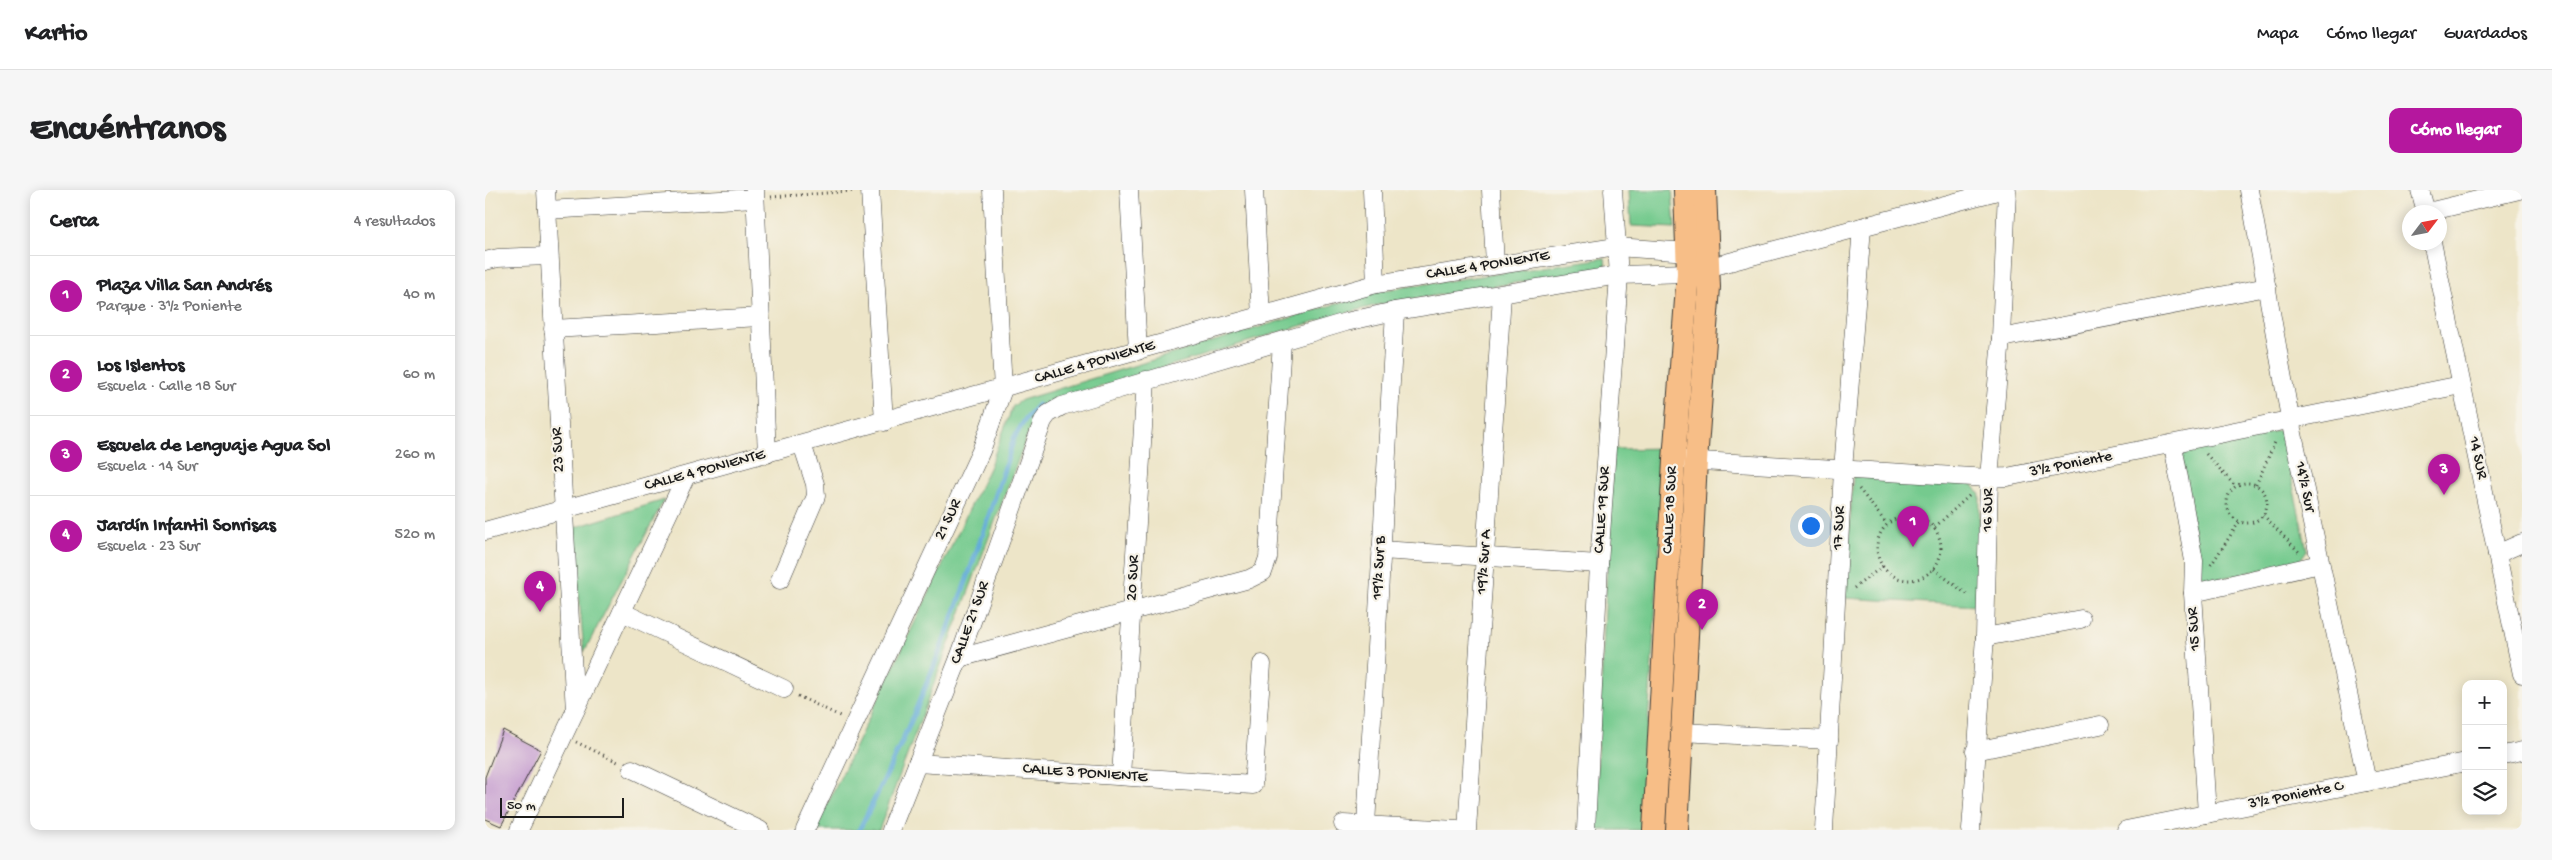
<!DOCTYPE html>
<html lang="es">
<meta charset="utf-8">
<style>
body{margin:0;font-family:"Gochi Hand",sans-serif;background:#f6f6f6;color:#202124}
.controls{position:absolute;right:15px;bottom:15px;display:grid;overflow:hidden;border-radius:10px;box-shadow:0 2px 12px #0003}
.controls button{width:45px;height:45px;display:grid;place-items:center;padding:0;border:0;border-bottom:1px solid #e0e0e0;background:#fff;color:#202124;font:25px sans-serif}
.compass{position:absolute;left:1917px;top:15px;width:45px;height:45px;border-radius:50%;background:#fff;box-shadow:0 2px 12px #0003;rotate:58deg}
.scale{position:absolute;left:15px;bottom:12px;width:124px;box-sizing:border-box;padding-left:5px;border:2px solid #1c1c1c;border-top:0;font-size:14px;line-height:18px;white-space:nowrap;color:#1c1c1c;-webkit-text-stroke:4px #f7f3e8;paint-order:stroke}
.you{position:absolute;left:1325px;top:335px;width:18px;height:18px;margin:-12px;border:4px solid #fff;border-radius:50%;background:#1a73e8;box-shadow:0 0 0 8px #1a73e833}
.badge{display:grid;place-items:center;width:32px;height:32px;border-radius:50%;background:#b5179e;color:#fff;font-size:16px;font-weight:700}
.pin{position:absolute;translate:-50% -41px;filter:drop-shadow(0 1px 2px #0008)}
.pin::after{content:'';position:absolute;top:26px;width:18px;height:15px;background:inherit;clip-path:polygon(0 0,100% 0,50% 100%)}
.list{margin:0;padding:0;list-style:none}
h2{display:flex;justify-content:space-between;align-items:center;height:65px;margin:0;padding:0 20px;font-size:21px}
h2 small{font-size:16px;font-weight:400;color:#757577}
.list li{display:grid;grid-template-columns:32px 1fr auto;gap:15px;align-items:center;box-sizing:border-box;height:80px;padding:0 20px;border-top:1px solid #e0e0e0}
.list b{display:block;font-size:19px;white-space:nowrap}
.list p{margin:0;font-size:16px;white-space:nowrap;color:#757577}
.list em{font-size:16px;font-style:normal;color:#757577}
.icon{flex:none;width:28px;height:28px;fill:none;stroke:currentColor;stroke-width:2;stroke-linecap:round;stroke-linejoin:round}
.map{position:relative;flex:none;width:2037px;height:640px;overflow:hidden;border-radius:10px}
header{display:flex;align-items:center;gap:30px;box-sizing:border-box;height:70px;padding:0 25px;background:#fff;border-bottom:1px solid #e0e0e0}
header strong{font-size:24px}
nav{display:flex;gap:28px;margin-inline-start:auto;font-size:18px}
.intro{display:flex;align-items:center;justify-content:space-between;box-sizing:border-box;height:120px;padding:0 30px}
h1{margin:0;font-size:35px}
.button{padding:12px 22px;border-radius:10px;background:#b5179e;color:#fff;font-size:18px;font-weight:700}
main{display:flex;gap:30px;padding:0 30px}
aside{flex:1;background:#fff;border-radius:10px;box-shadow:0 2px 12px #0003}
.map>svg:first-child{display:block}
</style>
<header>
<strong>Kartio</strong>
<nav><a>Mapa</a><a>Cómo llegar</a><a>Guardados</a></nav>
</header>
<div class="intro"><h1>Encuéntranos</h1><a class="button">Cómo llegar</a></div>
<main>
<aside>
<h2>Cerca<small>4 resultados</small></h2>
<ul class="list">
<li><span class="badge">1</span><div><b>Plaza Villa San Andrés</b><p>Parque · 3½ Poniente</p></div><em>40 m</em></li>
<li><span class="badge">2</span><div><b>Los Islentos</b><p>Escuela · Calle 18 Sur</p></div><em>60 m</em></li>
<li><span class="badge">3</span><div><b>Escuela de Lenguaje Agua Sol</b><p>Escuela · 14 Sur</p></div><em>260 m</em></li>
<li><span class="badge">4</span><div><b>Jardín Infantil Sonrisas</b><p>Escuela · 23 Sur</p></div><em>520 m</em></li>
</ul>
</aside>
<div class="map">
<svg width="2037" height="640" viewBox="0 0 2037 640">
<rect width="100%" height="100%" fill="#f7f3e8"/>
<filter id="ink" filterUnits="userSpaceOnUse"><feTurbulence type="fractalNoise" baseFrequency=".02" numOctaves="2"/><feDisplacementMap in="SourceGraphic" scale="10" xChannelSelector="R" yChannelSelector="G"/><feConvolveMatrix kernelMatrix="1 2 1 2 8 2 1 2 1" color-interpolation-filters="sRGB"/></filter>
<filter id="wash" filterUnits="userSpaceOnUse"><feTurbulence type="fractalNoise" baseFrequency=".0096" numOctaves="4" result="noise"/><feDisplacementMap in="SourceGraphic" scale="20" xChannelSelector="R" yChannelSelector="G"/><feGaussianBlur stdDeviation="1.12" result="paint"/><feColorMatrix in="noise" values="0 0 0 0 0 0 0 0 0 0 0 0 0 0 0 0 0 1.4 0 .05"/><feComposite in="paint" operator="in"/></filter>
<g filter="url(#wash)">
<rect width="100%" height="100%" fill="#ede5c8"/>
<!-- green -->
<g fill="#75ca8e" stroke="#487355">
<path d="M1144 0H1187L1190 38 1146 36Z"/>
<path d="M1120 68 1121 78 892 115 828 132 569 211 550 225 394 640H330L504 278 528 216 537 210 893 101Z"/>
<path d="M1796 240 1822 360 1814 372 1722 391 1715 384 1696 261Z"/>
<path d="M1181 258 1156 640H1109L1128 259Z"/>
<path d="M1368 286 1487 293 1495 305 1492 416 1360 408Z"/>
<path d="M179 310 99 462 88 338Z"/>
</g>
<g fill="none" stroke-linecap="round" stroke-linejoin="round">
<!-- stream -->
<path stroke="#60abd8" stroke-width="5" d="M374 640C439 516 487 382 529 248L541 228 553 215"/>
</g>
<g id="blocks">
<!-- building -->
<path fill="#c399cf" d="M18 540 56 560 16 636 0 629V587Z"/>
</g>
</g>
<g filter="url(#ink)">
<use href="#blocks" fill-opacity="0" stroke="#3b3a36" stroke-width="1"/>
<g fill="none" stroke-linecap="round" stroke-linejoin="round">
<!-- minor casing -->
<g stroke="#3b3a36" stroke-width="19">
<g id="minor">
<path d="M61 0 90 521"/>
<path d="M270 0 282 264"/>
<path d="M385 0 399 232"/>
<path d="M644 0 653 161"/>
<path d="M769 0 776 126"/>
<path d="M887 0 891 94"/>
<path d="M1006 0 1010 75"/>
<path d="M1764 0 1807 239 1882 592"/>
<path d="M1935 0 1941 22"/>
<path d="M62 20 270 8"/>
<path d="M1943 22 2034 0"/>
<path d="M1947 52 2037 484"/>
<path d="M0 71 13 68 64 66"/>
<path d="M68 139 275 127"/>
<path d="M1516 148 1782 97"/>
<path d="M1688 255 1709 371 1708 403 1722 624"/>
<path d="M1199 270 1504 288 1522 287 1976 195"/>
<path d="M0 341 891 94 1131 57 1204 62 1212 68"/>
<path d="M896 360 1114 374"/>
<path d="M2012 364 2037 353"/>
<path d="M295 390 331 306 330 294 317 254"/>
<path d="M1708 403 1835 374"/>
<path d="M137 422 299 499"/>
<path d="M1500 447 1596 429"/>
<path d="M474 468 764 389 778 382 783 368 797 152"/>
<path d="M1197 542 1344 550"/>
<path d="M1490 561 1615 535"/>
<path d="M2018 565 2037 561"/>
<path d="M432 573 768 595 777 474"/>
<path d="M147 579 275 640"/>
<path d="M636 586 661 190"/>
<path d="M858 634 972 640"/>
<path d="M881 635 910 121"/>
<path d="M34 640 201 286"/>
<path d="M320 640 496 261 518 199 507 0"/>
<path d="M406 640 474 468 558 231 563 224 577 216 861 132 910 121 1134 85 1203 83 1516 0"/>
<path d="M982 640 1017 105"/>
<path d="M1101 640 1114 374 1134 85 1128 0"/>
<path d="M1339 640 1358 280 1377 37"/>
<path d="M1486 640 1500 447 1504 288 1516 148 1522 0"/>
<path d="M1641 640 1981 572"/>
</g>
</g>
<!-- major casing -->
<g stroke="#3b3a36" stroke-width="24">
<g id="major">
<path d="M1169 640 1189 270 1203 83 1200 0"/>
<path d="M1192 640 1211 271 1224 97 1220 0"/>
</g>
</g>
<!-- path -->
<g stroke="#3b3a36" stroke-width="3" stroke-dasharray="1 4" stroke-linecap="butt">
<path d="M286 7 369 1"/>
<path d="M1721 264 1751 297"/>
<circle cx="1762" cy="313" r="20"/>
<path d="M1771 295 1791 250"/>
<path d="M1374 299 1402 334"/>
<path d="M1778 325 1814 362"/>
<circle cx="1424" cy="358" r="32"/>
<path d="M1450 337 1486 304"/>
<path d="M1726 375 1755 331"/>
<path d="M1449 379 1484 406"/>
<path d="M1369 398 1398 376"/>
<path d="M313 506 357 527"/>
<path d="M91 552 133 572"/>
</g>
<!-- minor -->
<use href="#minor" stroke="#fff" stroke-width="18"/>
<!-- major -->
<use href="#major" stroke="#f7be87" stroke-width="22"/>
</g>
</g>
<g text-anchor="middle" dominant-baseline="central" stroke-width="4.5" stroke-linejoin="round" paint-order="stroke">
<!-- street labels -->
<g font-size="16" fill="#1c1c1c" stroke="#f7f3e8">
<text transform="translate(1003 76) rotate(-9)">CALLE 4 PONIENTE</text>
<text transform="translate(610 173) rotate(-16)">CALLE 4 PONIENTE</text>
<text transform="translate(74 260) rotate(-93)">23 SUR</text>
<text transform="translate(1992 268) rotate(78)">14 SUR</text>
<text transform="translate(1586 275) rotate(-11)">3½ Poniente</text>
<text transform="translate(220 281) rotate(-15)">CALLE 4 PONIENTE</text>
<text transform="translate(1819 297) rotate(78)">14½ Sur</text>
<text transform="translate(1118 320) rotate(-86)">CALLE 19 SUR</text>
<text transform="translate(1186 320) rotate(-87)">CALLE 18 SUR</text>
<text transform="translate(1504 320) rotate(-89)">16 SUR</text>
<text transform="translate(464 330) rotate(-65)">21 SUR</text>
<text transform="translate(1355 338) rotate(-87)">17 SUR</text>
<text transform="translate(1000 372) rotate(-86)">19½ Sur A</text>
<text transform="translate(895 378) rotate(-87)">19½ Sur B</text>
<text transform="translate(649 388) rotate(-87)">20 SUR</text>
<text transform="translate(486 433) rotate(-70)">CALLE 21 SUR</text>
<text transform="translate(1710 439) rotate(-94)">15 SUR</text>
<text transform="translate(600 584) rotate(4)">CALLE 3 PONIENTE</text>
<text transform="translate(1811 606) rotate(-11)">3½ Poniente C</text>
</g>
</g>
</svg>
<div class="controls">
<button>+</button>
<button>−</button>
<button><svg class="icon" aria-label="layers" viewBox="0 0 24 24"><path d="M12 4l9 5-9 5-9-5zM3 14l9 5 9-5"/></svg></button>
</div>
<svg class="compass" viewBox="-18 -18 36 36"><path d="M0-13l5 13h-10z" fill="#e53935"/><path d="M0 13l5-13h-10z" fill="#757577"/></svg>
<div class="scale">50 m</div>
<div class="you"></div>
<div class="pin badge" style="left:1428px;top:357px">1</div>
<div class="pin badge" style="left:1217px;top:440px">2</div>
<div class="pin badge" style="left:1959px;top:305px">3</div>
<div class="pin badge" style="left:55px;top:422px">4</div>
</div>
</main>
